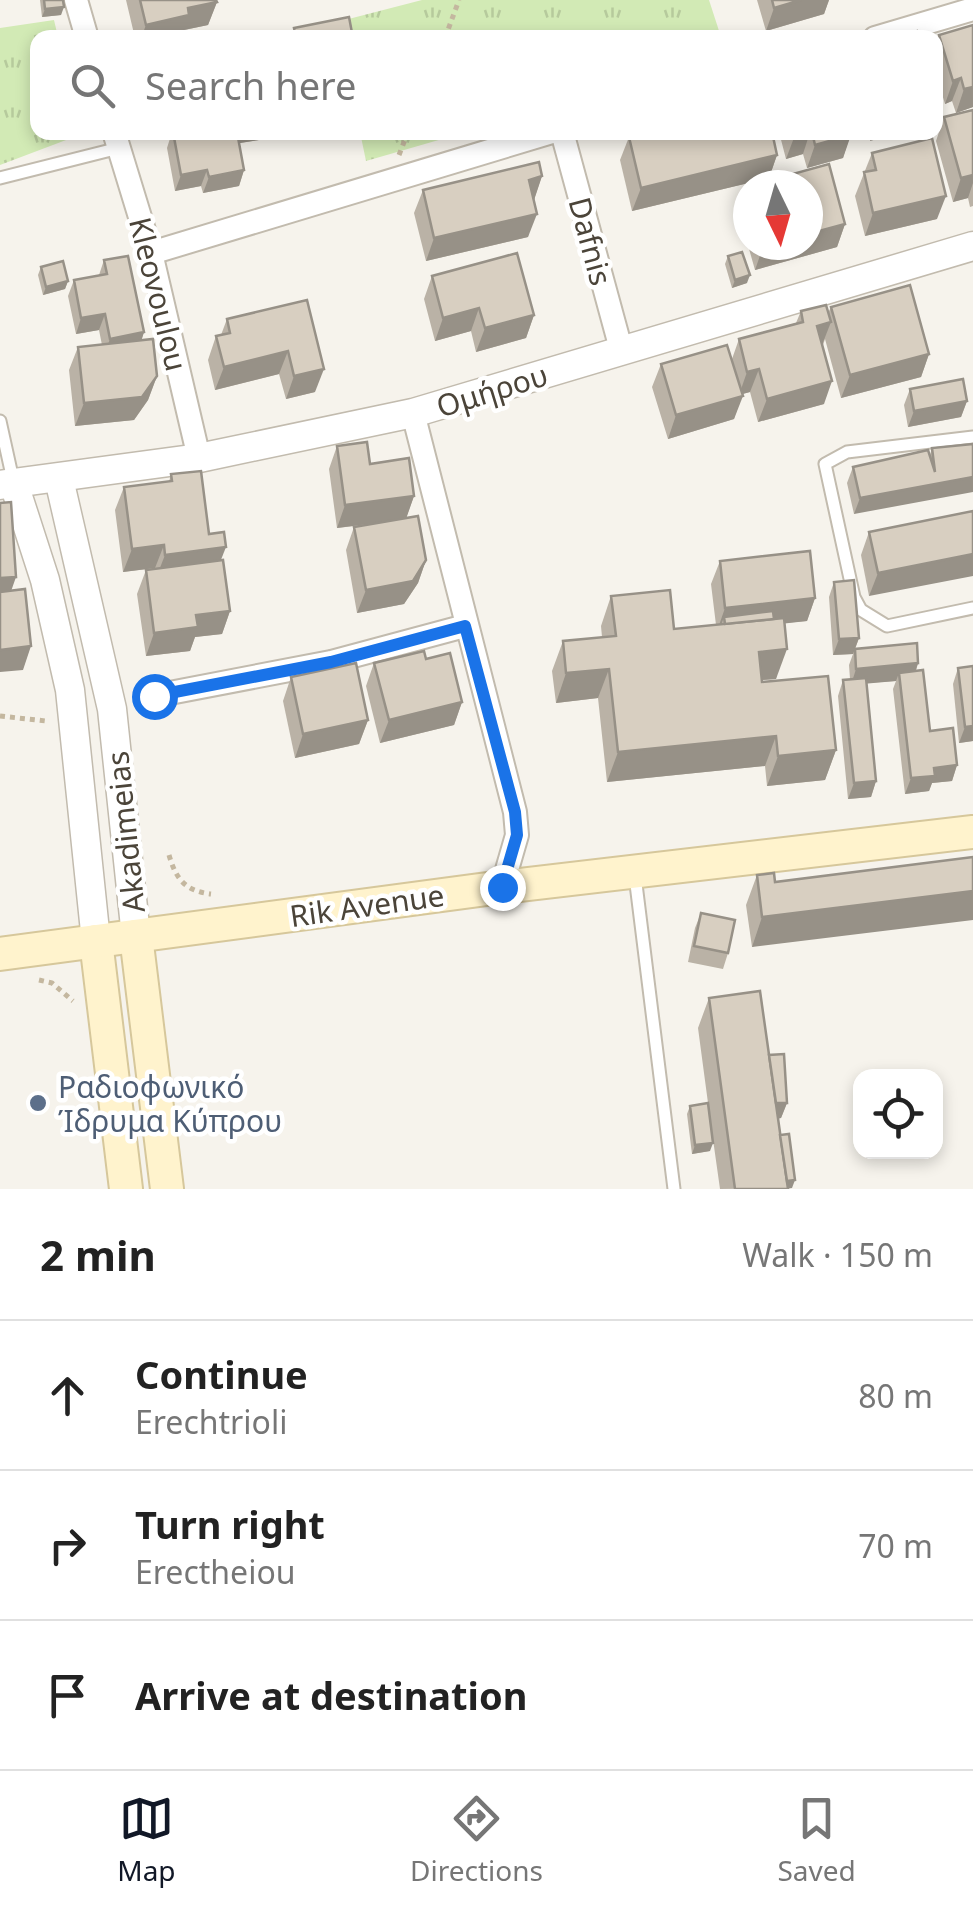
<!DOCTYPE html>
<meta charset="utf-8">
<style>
body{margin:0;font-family:"Noto Sans",sans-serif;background:#f2f2f2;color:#222}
.controls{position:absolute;right:30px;bottom:30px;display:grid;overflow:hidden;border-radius:20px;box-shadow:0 5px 15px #0003}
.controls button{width:90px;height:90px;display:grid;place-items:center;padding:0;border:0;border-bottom:2px solid #e0e0e0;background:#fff;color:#222;font:50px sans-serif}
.compass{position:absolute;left:733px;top:170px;width:90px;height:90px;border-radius:50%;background:#fff;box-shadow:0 5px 15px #0003;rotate:175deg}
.stop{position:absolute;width:30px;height:30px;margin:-22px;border:8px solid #1a73e8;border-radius:50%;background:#fff}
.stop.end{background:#1a73e8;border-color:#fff;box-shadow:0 2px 10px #0008}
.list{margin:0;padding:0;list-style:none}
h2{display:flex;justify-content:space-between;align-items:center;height:130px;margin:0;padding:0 40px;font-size:42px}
h2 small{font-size:32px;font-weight:400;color:#767676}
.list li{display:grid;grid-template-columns:65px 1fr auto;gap:30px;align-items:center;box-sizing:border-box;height:150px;padding:0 40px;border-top:2px solid #e0e0e0}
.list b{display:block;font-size:38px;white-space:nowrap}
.list p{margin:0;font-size:32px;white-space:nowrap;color:#767676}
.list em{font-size:32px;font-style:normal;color:#767676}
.icon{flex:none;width:55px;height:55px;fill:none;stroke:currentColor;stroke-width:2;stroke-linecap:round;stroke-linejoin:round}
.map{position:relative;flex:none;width:973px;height:1189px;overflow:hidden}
.search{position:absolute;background:#fff;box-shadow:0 5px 15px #0003;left:30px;right:30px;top:30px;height:110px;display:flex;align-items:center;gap:25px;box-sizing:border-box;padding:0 35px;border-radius:20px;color:#767676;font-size:38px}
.sheet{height:580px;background:#fff}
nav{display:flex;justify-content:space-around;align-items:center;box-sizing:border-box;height:140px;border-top:2px solid #e0e0e0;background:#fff;font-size:28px;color:#767676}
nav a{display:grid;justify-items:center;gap:5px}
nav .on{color:#111827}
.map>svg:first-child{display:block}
</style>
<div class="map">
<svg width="973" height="1189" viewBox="0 0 973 1189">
<defs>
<pattern id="grass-tufts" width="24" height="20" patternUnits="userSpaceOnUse" patternTransform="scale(2.5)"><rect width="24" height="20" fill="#d2eab5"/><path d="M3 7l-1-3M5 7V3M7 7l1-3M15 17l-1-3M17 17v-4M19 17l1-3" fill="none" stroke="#b6ca9c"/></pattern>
</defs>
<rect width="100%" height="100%" fill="#f6f3ec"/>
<!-- grass -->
<g fill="url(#grass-tufts)">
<path d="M422 0H709L721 37 340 38 337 22Z"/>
<path d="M54 20 58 37 38 38V132L82 134 0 165V28Z"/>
<path d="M360 132H463V133L366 161Z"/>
</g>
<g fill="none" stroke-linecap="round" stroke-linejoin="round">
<!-- service casing -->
<g stroke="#c2bbae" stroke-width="15">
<g id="service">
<path d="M0 178 119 148"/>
<path d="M0 421 13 480"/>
<path d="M973 437 847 452 825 464 854 597 861 610 887 626 973 608"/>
<path d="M635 876 674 1189"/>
</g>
</g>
<!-- minor casing -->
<g stroke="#c2bbae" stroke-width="26">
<g id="minor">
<path d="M76 0 87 38"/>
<path d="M875 38 973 9"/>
<path d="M114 132 151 253 199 458"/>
<path d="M562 132 621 349"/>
<path d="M151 253 552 132"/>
<path d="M413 413 515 812 517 835 502 887"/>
<path d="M154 696 331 662 465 626"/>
</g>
</g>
<!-- tertiary casing -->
<g stroke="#c2bbae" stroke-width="31">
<g id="tertiary">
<path d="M59 479 112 709 136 936"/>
<path d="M14 484 45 580 70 690 96 941"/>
<path d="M0 485 199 458 413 413 973 246"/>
</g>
</g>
<!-- secondary casing -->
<g stroke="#d6c79b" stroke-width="36">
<g id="secondary">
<path d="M136 936 167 1189"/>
<path d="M96 941 126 1189"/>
<path d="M0 954 502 887 973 832"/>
</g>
</g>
<!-- path -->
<g stroke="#c4b79f" stroke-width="5" stroke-dasharray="5 5" stroke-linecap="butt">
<path d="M445 38 459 0"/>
<path d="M399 155 408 132"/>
<path d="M0 716 46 721"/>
<path d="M169 855C176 879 185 891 211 894"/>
<path d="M39 980 52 983 73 1001"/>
</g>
<!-- service -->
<use href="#service" stroke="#fff" stroke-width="11"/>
<!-- minor -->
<use href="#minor" stroke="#fff" stroke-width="22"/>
<!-- tertiary -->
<use href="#tertiary" stroke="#fff" stroke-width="28"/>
<!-- secondary -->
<use href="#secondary" stroke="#fff3cd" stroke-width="32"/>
</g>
<!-- wall -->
<g fill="#bab2a6">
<path d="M40 0H63L61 15 42 17Z"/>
<path d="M126 0H216L217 2 208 25 184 30 181 38H135Z"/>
<path d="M757 0H829L824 14 766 31Z"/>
<path d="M973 25V107L956 113 952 101 945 104 936 74V45L939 35Z"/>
<path d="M973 110V206L970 207 968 198 953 202 936 141 944 117Z"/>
<path d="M172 132H274L272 138 239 143 244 170 239 186 203 193 201 186 175 191 167 148Z"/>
<path d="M779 132H851L843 158 807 168 803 154 786 159Z"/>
<path d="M629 137 777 155 769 178 632 211 620 160Z"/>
<path d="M872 153 937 219 865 236 855 196Z"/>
<path d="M542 176 534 200 528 237 426 261 414 213 423 190Z"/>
<path d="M748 186V245H808L845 224 837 247 755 270 738 210Z"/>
<path d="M728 256 747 283 732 288 725 264Z"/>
<path d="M104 260 144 332 141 341 157 376 148 400 134 420 75 426 69 370 78 347 102 345 99 330 76 334 68 296 74 280 99 275Z"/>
<path d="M41 267 68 281 65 289 43 295 38 275Z"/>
<path d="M432 276 534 315 526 338 476 352 471 331 435 341 424 299Z"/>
<path d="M307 300 315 392 286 399 279 374 215 390 208 360 216 336 221 335 227 319Z"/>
<path d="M831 307 929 354 921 377 841 398 825 339 823 345 824 404 758 422 750 392 742 394 734 419 668 439 652 387 661 364 732 359 739 339 796 323 801 311 828 313Z"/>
<path d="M910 389 967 401 961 417 908 427 904 405Z"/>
<path d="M973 444 854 514 847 483 853 467 930 455 932 448Z"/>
<path d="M337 446 370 464 414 496 406 518 426 560 418 583 404 604 357 613 346 550 354 527 380 523 337 528 329 469Z"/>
<path d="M171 474 209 534 221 561 230 611 222 634 195 637 190 651 146 656 137 594 146 570 155 568 123 572 115 510 124 487 169 482Z"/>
<path d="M973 511 869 596 861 555 869 532Z"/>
<path d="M720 561 815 598 807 621 784 623 776 679 762 680V682L836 750 825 780 767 786 765 766 607 782 598 698 556 703 552 671 563 641 602 637 601 626 611 596 674 629 716 625 711 584Z"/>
<path d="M834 582 859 638 855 649 918 663 916 671 930 731 957 765 952 781 932 783 929 791 905 794 893 689 896 681 866 683 876 781 871 797 848 799 838 696 843 680 850 679 849 665 853 654 833 655 829 597Z"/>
<path d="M426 659 462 702 454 725 380 743 366 686 374 663Z"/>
<path d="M958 668 973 741 959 743 953 684Z"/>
<path d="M291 677 368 720 359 744 295 758 283 701Z"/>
<path d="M973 857 752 947 746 905 757 875 775 882Z"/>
<path d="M701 913 728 953 723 969 688 962 695 928Z"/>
<path d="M709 998 769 1055 787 1103 781 1118 778 1119 792 1188 720 1189 709 1111 710 1151 692 1154 687 1114 690 1106 708 1103 698 1028Z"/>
</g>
<!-- shaded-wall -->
<g fill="#979187">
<path d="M801 0H829L824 14 766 31 774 8Z"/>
<path d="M217 2 208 25 184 30 181 38H141L146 25 188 8Z"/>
<path d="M64 7 61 15 42 17 45 9Z"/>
<path d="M961 78 952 101 945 104 953 81Z"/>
<path d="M973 87V107L956 113 964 89Z"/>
<path d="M238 132H274L272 138 234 144Z"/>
<path d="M804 132H810L803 154 786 159 795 135Z"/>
<path d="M873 132H901L870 141Z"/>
<path d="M851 135 843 158 807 168 815 145Z"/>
<path d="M777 155 769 178 632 211 641 188Z"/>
<path d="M207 170 201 186 175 191 181 175Z"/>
<path d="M244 170 239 186 203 193 209 177Z"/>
<path d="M973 175V183L968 198 953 202 961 178Z"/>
<path d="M542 176 534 200 529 180Z"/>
<path d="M946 196 937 219 865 236 873 213Z"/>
<path d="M537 214 528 237 426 261 434 238Z"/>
<path d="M845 224 837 247 755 270 763 247 770 245H808V234Z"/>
<path d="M750 275 747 283 732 288 735 280Z"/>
<path d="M68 281 65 289 43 295 46 287Z"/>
<path d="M479 308 471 331 435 341 443 318Z"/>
<path d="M105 314 99 330 76 334 81 318Z"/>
<path d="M534 315 526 338 476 352 485 328Z"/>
<path d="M831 322 822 345 817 326Z"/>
<path d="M144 332 139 348 104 355 110 339Z"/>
<path d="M288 351 279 374 215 390 224 367Z"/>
<path d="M929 354 921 377 841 398 850 375Z"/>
<path d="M324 369 315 392 286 399 294 376Z"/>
<path d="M759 369 750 392 739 395 747 372Z"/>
<path d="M157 376 148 400 134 420 75 426 84 403Z"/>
<path d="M832 381 824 404 758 422 767 399Z"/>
<path d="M743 396 734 419 668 439 676 415Z"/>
<path d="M967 401 961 417 908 427 914 411Z"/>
<path d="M973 477V492L854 514 860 498Z"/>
<path d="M414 496 406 519 337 528 345 505Z"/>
<path d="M164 545 155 568 123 572 132 549Z"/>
<path d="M226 547 217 570 156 578 165 555Z"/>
<path d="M973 554V576L869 596 878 573Z"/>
<path d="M426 560 418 583 404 604 357 613 366 590Z"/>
<path d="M16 577 8 600H0V578Z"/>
<path d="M815 598 807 621 726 630 724 617 719 631H717L725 608Z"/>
<path d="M230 611 222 634 195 637 190 651 146 656 154 633 196 615Z"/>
<path d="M859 638 853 654 833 655 839 639Z"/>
<path d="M31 646 23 670 0 672V650Z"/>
<path d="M787 649 776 679 748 681 759 652Z"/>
<path d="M918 663 913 679 899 673 896 681 851 685 856 669Z"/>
<path d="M609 669 598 698 556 703 566 673Z"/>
<path d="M462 702 454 725 380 743 389 720Z"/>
<path d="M368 720 359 744 295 758 303 734Z"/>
<path d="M973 726V741L959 743 965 727Z"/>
<path d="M776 736 765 766 607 782 618 752Z"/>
<path d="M836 750 825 780 767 786 778 756Z"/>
<path d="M957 765 952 781 932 783 929 791 905 794 911 778 934 768Z"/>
<path d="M876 781 871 797 848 799 854 783Z"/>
<path d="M973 891V920L752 947 762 917Z"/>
<path d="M787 1103 781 1118 764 1119 770 1104Z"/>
<path d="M713 1143 710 1151 692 1154 695 1145Z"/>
<path d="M795 1180 792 1188 784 1189 778 1182Z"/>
</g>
<!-- building -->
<g fill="#d8cfc1" stroke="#979187" stroke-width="2.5">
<path d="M44 0H63L64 7 45 9Z"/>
<path d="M140 0H216L217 2 188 8 189 15 146 25Z"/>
<path d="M772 0H801L774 8Z"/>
<path d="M349 17 353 38H296L294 28Z"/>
<path d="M973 25V87L964 89 961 78 953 81 939 35Z"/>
<path d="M917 31 919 38H895Z"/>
<path d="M973 110V175L961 178 944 117Z"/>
<path d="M173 132H237L244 170 209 177 207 170 181 175Z"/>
<path d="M648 132H772L777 155 641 188 629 137Z"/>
<path d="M812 132H851V135L815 145Z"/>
<path d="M932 138 946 196 873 213 864 172 876 170 872 153Z"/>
<path d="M539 162 542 176 529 180 537 214 434 238 423 190Z"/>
<path d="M829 164 845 224 808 234V185H753Z"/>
<path d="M742 252 750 275 735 280 728 256Z"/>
<path d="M517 253 534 315 485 328 479 308 443 318 432 276Z"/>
<path d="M128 256 144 332 110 339 105 314 81 318 74 280 107 274 104 260Z"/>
<path d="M63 261 68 281 46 287 41 267Z"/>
<path d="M910 285 929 354 850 375 831 307Z"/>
<path d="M307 300 324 369 294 376 288 351 224 367 216 336 230 333 227 319Z"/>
<path d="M826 305 831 322 817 326 832 381 767 399 759 369 747 372 739 339 803 322 801 311Z"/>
<path d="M153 339 157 376 142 397 84 403 78 347Z"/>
<path d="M727 345 743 396 676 415 661 364Z"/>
<path d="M963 379 967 401 914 411 910 389Z"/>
<path d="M367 442 370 464 409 458 414 496 345 505 337 446Z"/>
<path d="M973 444V477L860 498 853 467 928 450 935 472 932 448Z"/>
<path d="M201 471 209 534 224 532 226 547 165 555 164 545 132 549 124 487 172 481 171 474Z"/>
<path d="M11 502 16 577 0 578V503Z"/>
<path d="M973 511V554L878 573 869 532Z"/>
<path d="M418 516 426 560 413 581 366 590 354 527Z"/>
<path d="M810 551 815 598 725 608 720 561Z"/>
<path d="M223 560 230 611 196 615 198 627 154 633 146 570Z"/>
<path d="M854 580 859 638 839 639 834 582Z"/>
<path d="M25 589 31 646 0 650V592Z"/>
<path d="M670 590 674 629 784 618 787 649 759 652 762 682 828 676 836 750 778 756 776 736 618 752 609 669 566 673 563 641 616 636 611 596Z"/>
<path d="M773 611 774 619 725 624 724 617Z"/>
<path d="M917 643 918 663 856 669 855 649Z"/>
<path d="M424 651 426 659 450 653 462 702 389 720 374 663Z"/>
<path d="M356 663 368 720 303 734 291 677Z"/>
<path d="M973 666V726L965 727 958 668Z"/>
<path d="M923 670 930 731 953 728 957 765 934 768 935 776 911 778 899 673Z"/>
<path d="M866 678 876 781 854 783 843 680Z"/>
<path d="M973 857V891L762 917 757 875 774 873 775 882Z"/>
<path d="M701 913 735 920 728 953 694 946Z"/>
<path d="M760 991 788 1189H735L709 998Z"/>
<path d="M784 1054 787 1103H776L769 1055Z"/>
<path d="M708 1103 713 1143 695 1145 690 1106Z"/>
<path d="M789 1134 795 1180 787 1181 780 1135Z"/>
</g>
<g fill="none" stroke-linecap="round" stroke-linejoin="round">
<!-- route -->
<path stroke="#1a73e8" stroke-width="12" d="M154 696 331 662 465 626 515 812 517 835 502 887"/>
</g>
<!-- markers -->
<circle fill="#5c6f8a" stroke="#fff" stroke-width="4" cx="38" cy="1103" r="10"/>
<g text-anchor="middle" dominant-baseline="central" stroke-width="9" stroke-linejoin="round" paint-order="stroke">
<!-- street labels -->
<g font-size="30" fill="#4b4439" stroke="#fff">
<text transform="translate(591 241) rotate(75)">Dafnis</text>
<text transform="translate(159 294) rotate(76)">Kleovoulou</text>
<text transform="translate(492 390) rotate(-17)">Ομήρου</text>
<text transform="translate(125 832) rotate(-96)">Akadimeias</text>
<text transform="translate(367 905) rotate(-8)">Rik Avenue</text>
</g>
<!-- service labels -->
<g font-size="30" fill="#4e5e75" stroke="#fff" text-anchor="start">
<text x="58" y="1086">Ραδιοφωνικό<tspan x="58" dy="34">Ίδρυμα Κύπρου</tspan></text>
</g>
</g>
</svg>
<div class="controls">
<button><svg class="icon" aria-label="locate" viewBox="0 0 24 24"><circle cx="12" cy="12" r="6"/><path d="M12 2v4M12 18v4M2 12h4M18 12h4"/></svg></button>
</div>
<svg class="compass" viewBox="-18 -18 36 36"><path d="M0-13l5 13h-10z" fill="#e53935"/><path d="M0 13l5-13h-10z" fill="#767676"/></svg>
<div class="stop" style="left:154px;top:696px"></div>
<div class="stop end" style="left:502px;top:887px"></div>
<div class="search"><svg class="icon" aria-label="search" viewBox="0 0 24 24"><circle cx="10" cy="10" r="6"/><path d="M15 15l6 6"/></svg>Search here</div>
</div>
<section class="sheet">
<h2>2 min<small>Walk · 150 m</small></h2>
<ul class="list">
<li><svg class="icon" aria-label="ahead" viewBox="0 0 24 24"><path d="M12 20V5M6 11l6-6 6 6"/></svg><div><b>Continue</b><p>Erechtrioli</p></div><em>80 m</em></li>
<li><svg class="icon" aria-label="right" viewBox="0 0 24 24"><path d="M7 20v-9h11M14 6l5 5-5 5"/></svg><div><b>Turn right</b><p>Erectheiou</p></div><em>70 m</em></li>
<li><svg class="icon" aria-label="arrive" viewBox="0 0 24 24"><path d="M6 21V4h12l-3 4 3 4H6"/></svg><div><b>Arrive at destination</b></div></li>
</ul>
</section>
<nav>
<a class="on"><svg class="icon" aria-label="map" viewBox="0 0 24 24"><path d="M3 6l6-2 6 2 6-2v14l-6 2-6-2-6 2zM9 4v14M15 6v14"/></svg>Map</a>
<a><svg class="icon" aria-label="directions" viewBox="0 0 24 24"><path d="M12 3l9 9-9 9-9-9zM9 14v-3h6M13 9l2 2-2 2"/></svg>Directions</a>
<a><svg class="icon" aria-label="saved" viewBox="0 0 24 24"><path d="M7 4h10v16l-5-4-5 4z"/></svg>Saved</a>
</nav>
